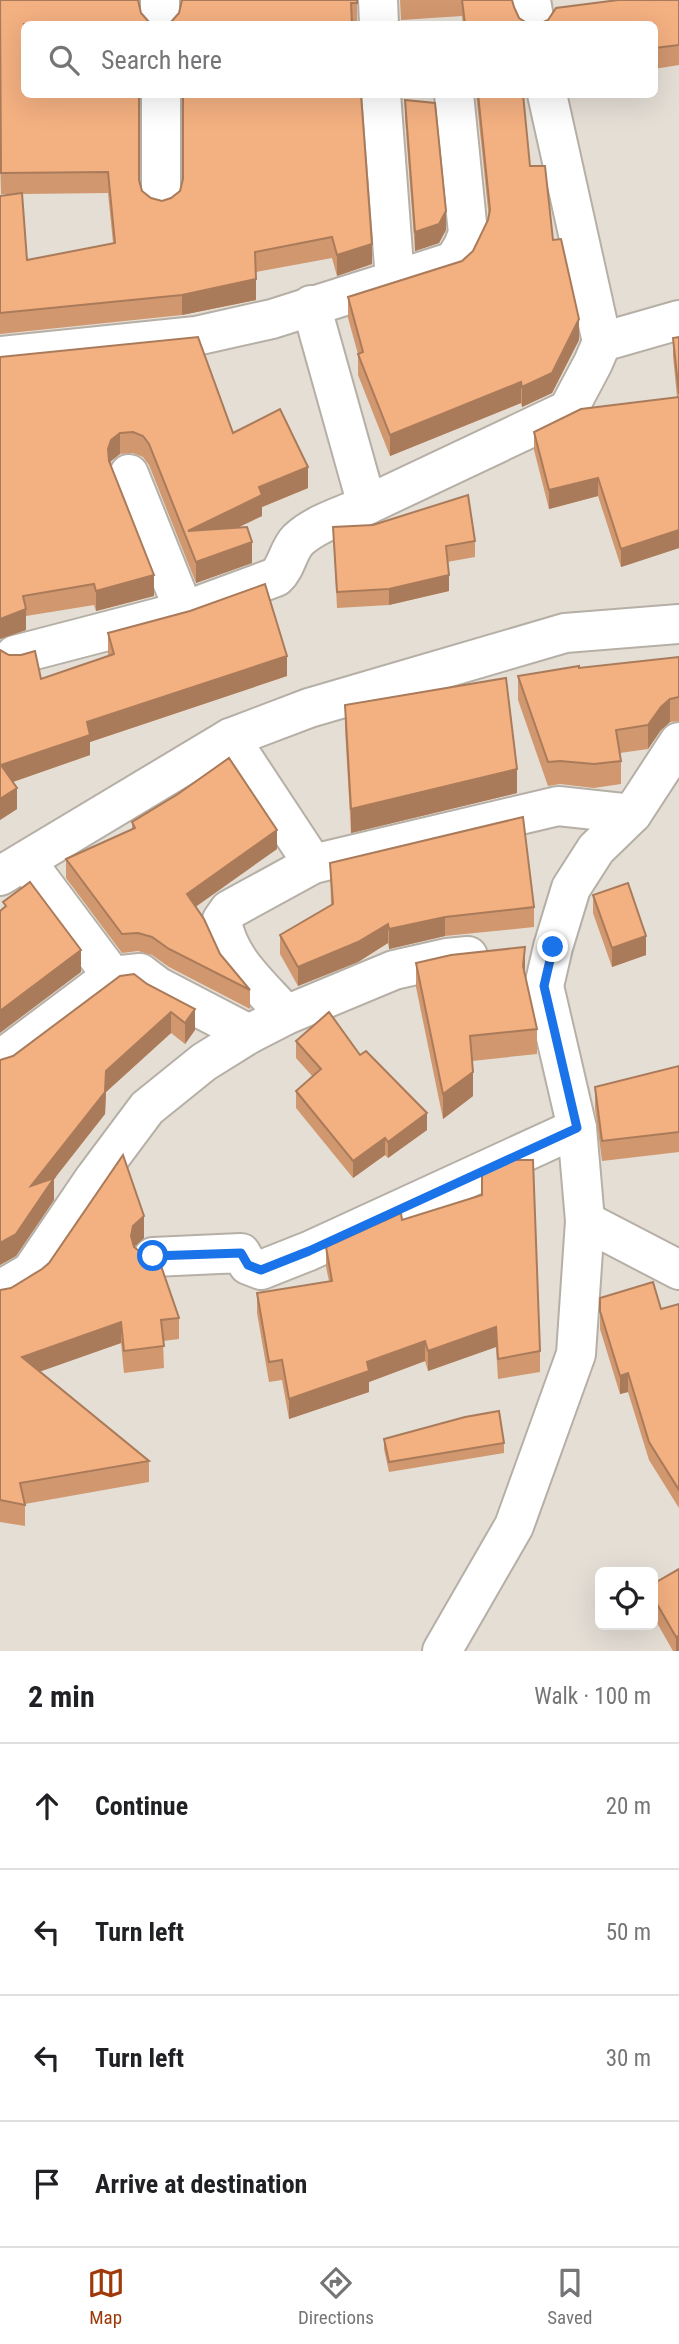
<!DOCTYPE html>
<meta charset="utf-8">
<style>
body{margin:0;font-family:"Roboto Condensed",sans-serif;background:#f6f6f6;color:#202124}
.controls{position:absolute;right:21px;bottom:21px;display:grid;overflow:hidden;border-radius:10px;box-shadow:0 7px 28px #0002}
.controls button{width:63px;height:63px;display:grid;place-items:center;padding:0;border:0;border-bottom:2px solid #e0e0e0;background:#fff;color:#202124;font:35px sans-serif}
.stop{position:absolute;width:21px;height:21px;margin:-16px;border:5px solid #1a73e8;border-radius:50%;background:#fff}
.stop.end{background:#1a73e8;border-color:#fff;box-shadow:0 2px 7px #0008}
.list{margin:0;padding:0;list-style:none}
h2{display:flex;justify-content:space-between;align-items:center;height:91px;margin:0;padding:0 28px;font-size:30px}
h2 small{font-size:23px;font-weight:400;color:#757577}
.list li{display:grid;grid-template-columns:46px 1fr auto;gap:21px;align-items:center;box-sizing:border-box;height:126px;padding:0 28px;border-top:2px solid #e0e0e0}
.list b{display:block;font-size:26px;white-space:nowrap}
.list em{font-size:23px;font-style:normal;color:#757577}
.icon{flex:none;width:38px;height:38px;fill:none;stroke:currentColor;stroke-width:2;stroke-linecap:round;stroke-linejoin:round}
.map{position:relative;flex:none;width:679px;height:1651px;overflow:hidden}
.search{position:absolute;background:#fff;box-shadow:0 7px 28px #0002;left:21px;right:21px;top:21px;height:77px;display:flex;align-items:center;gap:18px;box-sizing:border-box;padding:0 24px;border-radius:10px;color:#757577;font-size:26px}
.sheet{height:595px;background:#fff}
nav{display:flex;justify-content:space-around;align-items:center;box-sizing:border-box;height:98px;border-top:2px solid #e0e0e0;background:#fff;font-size:19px;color:#757577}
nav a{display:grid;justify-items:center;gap:4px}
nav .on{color:#9e3909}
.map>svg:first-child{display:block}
</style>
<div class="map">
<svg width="679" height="1651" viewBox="0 0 679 1651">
<rect width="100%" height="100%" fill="#e4ded5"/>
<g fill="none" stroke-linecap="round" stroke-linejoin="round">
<!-- minor casing -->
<g stroke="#b5afa6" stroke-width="42">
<g id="minor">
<path d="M160 0V24"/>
<path d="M378 0 379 24"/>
<path d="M531 0 535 24"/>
<path d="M161 94V200"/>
<path d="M395 280 454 261 463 246 468 233 454 94"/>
<path d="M311 305 367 505 568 410 593 363 602 342 547 94"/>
<path d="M602 342 679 320"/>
<path d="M0 356 196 336 272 319 395 280 381 94"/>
<path d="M129 474 184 611"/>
<path d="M15 655 184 611 276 577C287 567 288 550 298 540 316 523 345 515 367 505"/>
<path d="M230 738 313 864 558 806 632 814"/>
<path d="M26 861 112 976 140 973 157 986 249 1034"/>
<path d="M286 1015C260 985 228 960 222 920L229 910 313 864"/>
<path d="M0 1060 112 976"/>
<path d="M585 1221 679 1270"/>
<path d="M153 1257 241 1253 248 1265 261 1270 309 1251 577 1128"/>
<path d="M0 1290 31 1272 94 1179 147 1108 204 1062 249 1034 286 1015 394 970 447 958 468 956"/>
<path d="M442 1651 514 1526 576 1354 585 1221 577 1128 544 986 553 947 571 888 596 849 632 814 679 742"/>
</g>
</g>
<!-- tertiary casing -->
<g stroke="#b5afa6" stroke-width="42">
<path id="tertiary" d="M0 876 230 738 309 708 565 633 679 624"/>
</g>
<!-- minor -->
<use href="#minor" stroke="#fff" stroke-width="38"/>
<!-- tertiary -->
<use href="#tertiary" stroke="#fff" stroke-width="38"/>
</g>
<!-- wall -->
<g fill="#d1976f" fill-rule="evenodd">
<path d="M181 0H357V24L171 22 179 13 181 6Z"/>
<path d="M400 0H512L514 7 519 18 527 23 536 24H463L462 16 401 20Z"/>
<path d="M679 0V65L654 69V24Z"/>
<path d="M24 24 139 180 142 191 151 198 162 201 171 198 180 191 183 179V94L372 264 337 276 332 258 256 272V300L182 315 0 334V196L17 194H1L0 155ZM108 193 113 243 27 260 22 194Z"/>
<path d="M476 94H523L530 166 553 240 579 340 552 393 522 407 521 403 390 456 358 375V354L348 318V297L462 261 473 251 489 219Z"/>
<path d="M405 100 446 230 439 243 415 251 405 119Z"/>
<path d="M679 337V548L621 567 598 496 549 509 534 450V432L677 397 673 356V338Z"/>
<path d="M0 357 233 433 308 488 262 507V516L237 528 252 563 196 583 149 465 143 457 133 453 120 454 111 461 110 465 154 596 96 611 94 605 26 616V630L0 639Z"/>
<path d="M333 527 475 541V557L447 562 449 591 389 605 337 608Z"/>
<path d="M108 633 287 676 90 742V755L13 782 17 809 0 820V650L41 679 108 656Z"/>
<path d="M679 657V721L670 722 661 730 648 749 620 753 621 761V784L594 788 560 784 548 786 518 700V676Z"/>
<path d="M345 705 517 793 351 833 345 729Z"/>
<path d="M132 822 277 849 195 906 220 954 250 990V1009L169 967 152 955 138 951 122 953 66 878V859L132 829Z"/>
<path d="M330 863 534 907V927L445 936 389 949 388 943 358 962 298 986 280 954V935L331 905Z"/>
<path d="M593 895 646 955 612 967 593 913Z"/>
<path d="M416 963 525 974 537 1029V1054L472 1061 473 1096 443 1119 416 987Z"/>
<path d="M134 974 195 1030 185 1044 171 1033 106 1092 105 1114 54 1179V1200L16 1256 0 1265V1060L13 1056Z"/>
<path d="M296 1041 360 1055 427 1130 388 1158 385 1155 353 1178 296 1108V1091L313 1077 296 1058Z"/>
<path d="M679 1066V1152L602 1161 595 1108V1087Z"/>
<path d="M402 1220 540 1351V1372L498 1379 496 1347 428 1371 425 1361 369 1382V1392L289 1419 282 1380 269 1382 257 1313V1293L329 1281 326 1267V1247Z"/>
<path d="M144 1238 134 1247 179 1318V1339L163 1341 164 1368 124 1373 121 1343 40 1371 149 1461V1482L25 1504V1526L0 1522V1290L11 1288Z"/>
<path d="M679 1304V1508L649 1460 628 1392 620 1394 600 1329V1311L661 1309Z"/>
<path d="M384 1439 504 1443V1453L389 1472 384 1449Z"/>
<path d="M679 1569V1651H673L653 1616V1584Z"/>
</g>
<!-- shaded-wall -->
<g fill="#aa7b5a">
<path d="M446 211V230L439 243 415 251V232Z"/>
<path d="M372 244V264L337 276V255Z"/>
<path d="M256 279V300L182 315V295Z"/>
<path d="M579 319V340L552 393 522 407V387Z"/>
<path d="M521 382V403L390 456V435Z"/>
<path d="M120 433V454L111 461 108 470V449L111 440Z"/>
<path d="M308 467V488L262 507V516L191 550 188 531 259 487Z"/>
<path d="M598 478V496L549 509V490Z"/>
<path d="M679 530V548L621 567V549Z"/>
<path d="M252 542V563L196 583V562Z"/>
<path d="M154 575V596L96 611V591Z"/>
<path d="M449 575V591L389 605V589Z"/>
<path d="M26 609V630L0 639V619Z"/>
<path d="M287 656V676L90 742V755L1 786V765L87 722Z"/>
<path d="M670 699V722L661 730 648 749V725L661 707Z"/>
<path d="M517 769V793L351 833V809Z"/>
<path d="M17 788V809L0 820V799Z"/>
<path d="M277 830V849L187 913V894Z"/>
<path d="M445 917V936L389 949V929Z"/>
<path d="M388 924V943L358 962 298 986V967Z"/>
<path d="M646 936V955L612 967V948Z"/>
<path d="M525 947V972L523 991V966Z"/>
<path d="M81 950V972L0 1033V1011Z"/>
<path d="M195 1009V1030L185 1044V1023Z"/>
<path d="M171 1012V1033L106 1092 105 1114 54 1179V1200L16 1256 0 1265V1243L31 1186 106 1071Z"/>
<path d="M473 1072V1096L443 1119V1094Z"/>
<path d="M427 1113V1130L388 1158V1142Z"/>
<path d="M385 1138V1155L353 1178V1161Z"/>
<path d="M144 1216V1238L133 1248 131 1236 133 1226Z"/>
<path d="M121 1322V1343L22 1378V1357Z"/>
<path d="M496 1327V1347L428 1371V1351Z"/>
<path d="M425 1341V1361L369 1382V1392L289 1419V1399L367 1362Z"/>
<path d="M628 1373V1392L620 1394V1376Z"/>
<path d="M679 1636V1651H676V1637Z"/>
</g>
<!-- building -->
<g fill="#f3b081" stroke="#aa7b5a" stroke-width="2">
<path d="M0 0H138L141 13 149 22 159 24H24V94H139V180L142 191 151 198 162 201 171 198 180 191 183 179V94H328L333 96 361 94 372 244 337 255 332 237 255 252 256 279 182 295 0 313V196L22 193 27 260 115 243 108 172 1 173Z"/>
<path d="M182 0H357V3H351L352 24H162L171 22 179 13Z"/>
<path d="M462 0H512L514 7 519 18 527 23 536 24H465Z"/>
<path d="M618 0H679V45L654 48V24H539L548 20 556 8Z"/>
<path d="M478 94H523L530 166H545L553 240 561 239 579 319 552 373 522 387 521 382 390 435 358 354 363 352 348 297 462 261 473 251 488 220 490 210Z"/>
<path d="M405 100 435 103 446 211 439 224 415 232Z"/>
<path d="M198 337 233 433 280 409 308 467 259 487 262 495 188 531 247 527 252 542 196 562 149 444 143 436 133 432 120 433 111 440 108 449 109 461 154 575 96 591 94 584 23 596 26 609 0 619V357Z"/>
<path d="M679 337V394L673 338Z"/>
<path d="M679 397V530L621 549 598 478 549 490 534 432 581 409Z"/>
<path d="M468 495 475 541 446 546 449 575 389 589 337 592 333 527 373 525Z"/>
<path d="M265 584 287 656 87 722 90 735 1 765 17 788 0 799V650L9 655H21L35 651 41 679 114 654 108 633 190 611Z"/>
<path d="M679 657V697L670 699 661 707 648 725 616 730 621 761 594 764 560 761 548 762 518 676 579 666V668Z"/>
<path d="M506 678 517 769 351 809 345 705Z"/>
<path d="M229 758 277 830 187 894 204 919 220 954 250 990 169 949 152 937 138 933 122 934 66 859 135 828 132 822 178 794Z"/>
<path d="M523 817 534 907 445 917 389 929 388 924 358 942 298 967 280 935 333 904 330 863Z"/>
<path d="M30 882 81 950 0 1011V911L6 906 3 902Z"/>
<path d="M628 883 646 936 612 948 593 895Z"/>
<path d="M525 947 523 966 537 1029 470 1036 473 1072 443 1094 416 963 451 955Z"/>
<path d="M134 974 147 984 195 1009 185 1023 171 1012 106 1071 105 1092 31 1186 54 1178 16 1234 0 1243V1060L13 1056 120 976Z"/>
<path d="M329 1012 360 1055 366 1051 427 1113 388 1142 385 1138 353 1161 296 1091 321 1069 296 1041Z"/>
<path d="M679 1066V1132L602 1141 595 1087Z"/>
<path d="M123 1155 144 1216 133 1226 131 1236 134 1247 144 1255 158 1257 179 1318 161 1320 164 1346 124 1351 121 1322 22 1357 149 1461 20 1483 25 1505 0 1500V1290L11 1288 42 1269 49 1263Z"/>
<path d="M515 1160H533L540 1351 498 1359 496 1327 428 1351 425 1341 367 1362 369 1371 289 1399 282 1360 269 1362 257 1293 332 1281 326 1247 401 1213 402 1220 482 1195V1175Z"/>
<path d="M653 1282 661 1309 679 1304V1490L649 1442 628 1373 620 1376 600 1311V1298Z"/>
<path d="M499 1411 504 1443 389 1462 384 1439 465 1417Z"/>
<path d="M679 1569V1636L676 1637 653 1597V1584Z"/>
</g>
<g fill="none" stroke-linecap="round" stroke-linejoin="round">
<!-- route -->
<path stroke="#1a73e8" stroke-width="9" d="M153 1256 241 1253 248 1265 261 1270 309 1251 577 1128 544 986 553 947"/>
</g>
</svg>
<div class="controls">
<button><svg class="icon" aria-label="locate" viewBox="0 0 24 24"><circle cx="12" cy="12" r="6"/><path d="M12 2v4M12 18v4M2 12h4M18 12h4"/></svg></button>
</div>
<div class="stop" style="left:153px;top:1256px"></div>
<div class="stop end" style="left:553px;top:947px"></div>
<div class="search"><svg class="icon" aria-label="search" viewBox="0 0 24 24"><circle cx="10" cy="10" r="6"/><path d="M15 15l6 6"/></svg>Search here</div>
</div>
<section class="sheet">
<h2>2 min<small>Walk · 100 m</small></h2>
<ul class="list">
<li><svg class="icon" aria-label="ahead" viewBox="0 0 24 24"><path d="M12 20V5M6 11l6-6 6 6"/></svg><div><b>Continue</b></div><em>20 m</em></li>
<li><svg class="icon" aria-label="left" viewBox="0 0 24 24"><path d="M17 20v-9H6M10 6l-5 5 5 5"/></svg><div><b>Turn left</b></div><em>50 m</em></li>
<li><svg class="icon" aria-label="left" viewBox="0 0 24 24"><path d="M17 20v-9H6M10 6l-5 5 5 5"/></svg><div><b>Turn left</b></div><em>30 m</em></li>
<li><svg class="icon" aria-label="arrive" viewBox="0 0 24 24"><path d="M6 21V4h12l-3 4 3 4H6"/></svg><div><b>Arrive at destination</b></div></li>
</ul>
</section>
<nav>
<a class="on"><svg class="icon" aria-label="map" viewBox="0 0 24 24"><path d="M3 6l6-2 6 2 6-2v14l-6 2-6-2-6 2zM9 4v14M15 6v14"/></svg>Map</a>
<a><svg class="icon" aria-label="directions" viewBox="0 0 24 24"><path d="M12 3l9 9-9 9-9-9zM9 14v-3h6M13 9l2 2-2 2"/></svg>Directions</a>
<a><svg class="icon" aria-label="saved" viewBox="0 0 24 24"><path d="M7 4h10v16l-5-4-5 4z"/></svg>Saved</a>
</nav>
